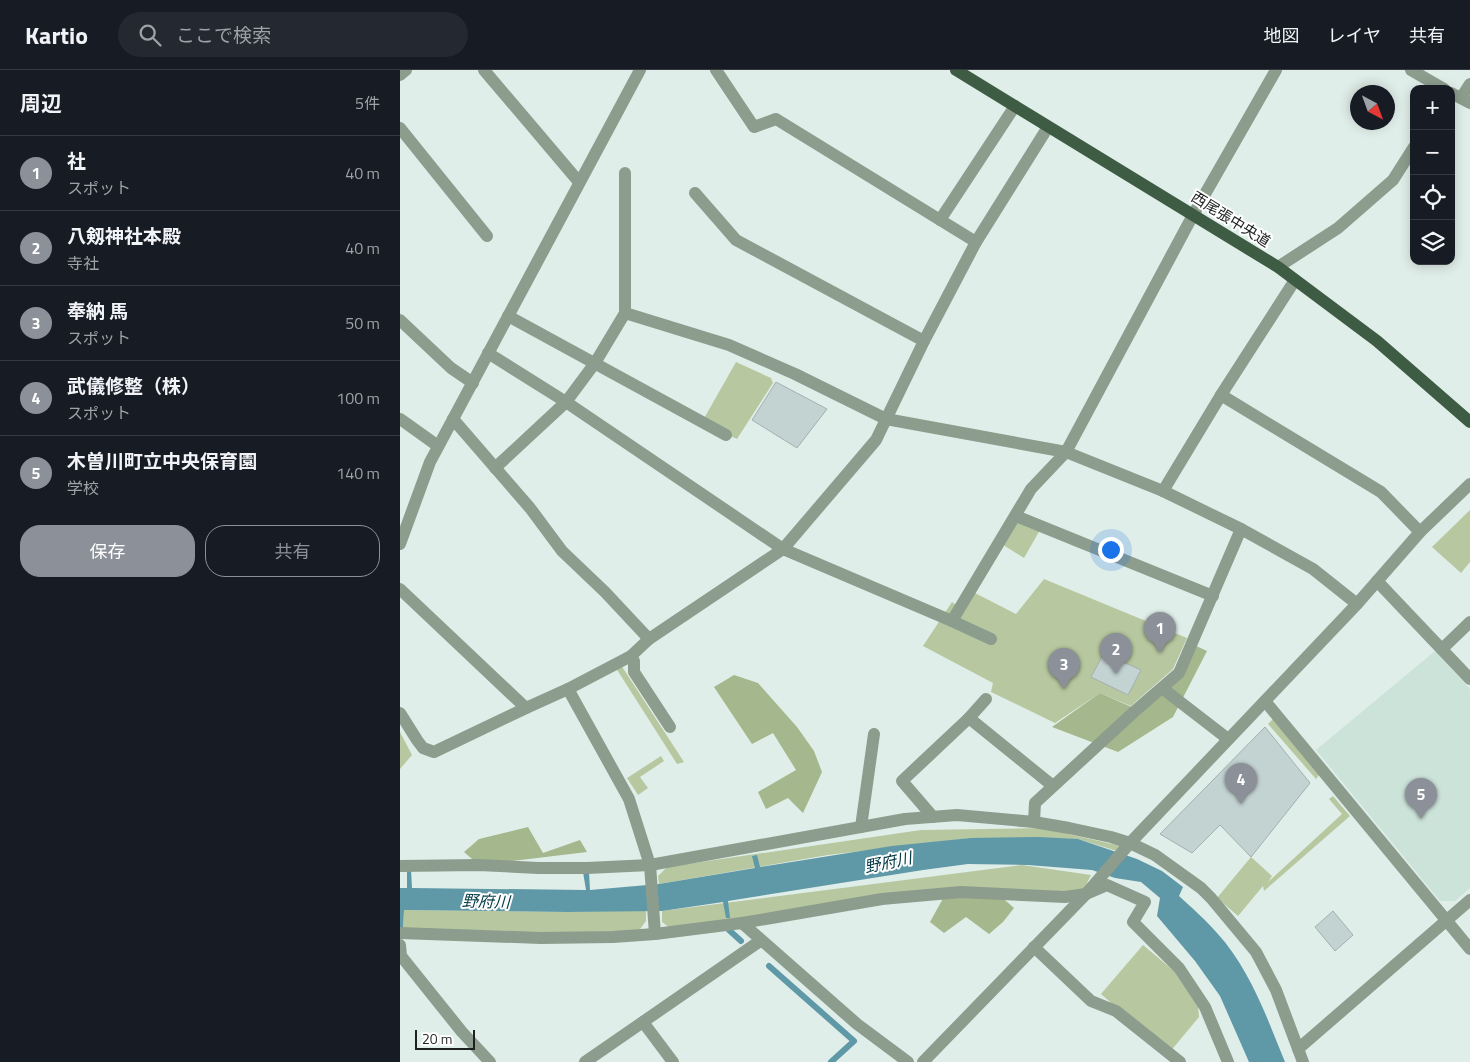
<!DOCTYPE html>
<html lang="ja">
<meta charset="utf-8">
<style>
body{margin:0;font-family:"Titillium Web","Noto Sans JP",sans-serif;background:#242831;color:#f1f3f6}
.controls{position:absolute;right:15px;top:15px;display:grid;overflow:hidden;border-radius:10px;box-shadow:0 2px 12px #0003}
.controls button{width:45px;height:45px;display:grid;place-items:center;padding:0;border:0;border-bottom:1px solid #363941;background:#171b24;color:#f1f3f6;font:25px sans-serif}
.compass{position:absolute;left:950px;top:15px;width:45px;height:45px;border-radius:50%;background:#171b24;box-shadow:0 2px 12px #0003;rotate:139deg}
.scale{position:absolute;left:15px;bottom:12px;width:60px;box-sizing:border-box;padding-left:5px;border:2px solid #1d2221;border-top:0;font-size:14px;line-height:18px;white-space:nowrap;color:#1d2221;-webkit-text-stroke:4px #fff;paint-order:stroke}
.you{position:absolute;left:710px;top:479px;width:18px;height:18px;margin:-12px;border:4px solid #fff;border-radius:50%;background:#1a73e8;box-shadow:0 0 0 8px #1a73e833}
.badge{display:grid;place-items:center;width:32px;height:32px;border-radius:50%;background:#8c9099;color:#fff;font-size:16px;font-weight:700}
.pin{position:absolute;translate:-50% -41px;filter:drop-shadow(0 1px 2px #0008)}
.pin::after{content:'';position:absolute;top:26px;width:18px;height:15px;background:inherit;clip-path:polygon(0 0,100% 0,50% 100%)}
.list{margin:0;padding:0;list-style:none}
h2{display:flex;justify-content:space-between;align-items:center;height:65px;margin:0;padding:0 20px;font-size:21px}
h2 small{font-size:16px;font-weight:400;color:#9ea1a6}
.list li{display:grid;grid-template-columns:32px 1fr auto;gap:15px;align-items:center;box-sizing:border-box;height:75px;padding:0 20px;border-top:1px solid #363941}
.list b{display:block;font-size:19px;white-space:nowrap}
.list p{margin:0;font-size:16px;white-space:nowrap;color:#9ea1a6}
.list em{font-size:16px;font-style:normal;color:#9ea1a6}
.actions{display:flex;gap:10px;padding:15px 20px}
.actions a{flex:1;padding:11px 0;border:1px solid #8c9099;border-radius:20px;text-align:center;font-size:18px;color:#8c9099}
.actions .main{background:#8c9099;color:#fff}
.icon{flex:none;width:28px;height:28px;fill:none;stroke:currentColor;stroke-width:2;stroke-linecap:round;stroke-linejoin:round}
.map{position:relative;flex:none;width:1070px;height:992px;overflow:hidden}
header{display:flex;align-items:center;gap:30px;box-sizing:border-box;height:70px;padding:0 25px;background:#171b24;border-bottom:1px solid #363941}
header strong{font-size:24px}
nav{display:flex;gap:28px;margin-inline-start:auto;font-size:18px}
.search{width:350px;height:45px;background:#242831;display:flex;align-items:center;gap:12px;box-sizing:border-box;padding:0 18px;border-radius:28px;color:#9ea1a6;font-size:19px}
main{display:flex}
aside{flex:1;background:#171b24}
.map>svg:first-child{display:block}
</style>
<header>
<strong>Kartio</strong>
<div class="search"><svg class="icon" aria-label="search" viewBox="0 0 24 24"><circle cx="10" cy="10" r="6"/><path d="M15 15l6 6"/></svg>ここで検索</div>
<nav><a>地図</a><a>レイヤ</a><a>共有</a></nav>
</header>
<main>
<aside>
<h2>周辺<small>5件</small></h2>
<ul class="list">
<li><span class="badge">1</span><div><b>社</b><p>スポット</p></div><em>40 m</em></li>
<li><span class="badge">2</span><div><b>八剱神社本殿</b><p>寺社</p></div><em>40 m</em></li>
<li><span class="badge">3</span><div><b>奉納 馬</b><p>スポット</p></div><em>50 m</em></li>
<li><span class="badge">4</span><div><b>武儀修整（株）</b><p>スポット</p></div><em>100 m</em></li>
<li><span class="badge">5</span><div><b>木曽川町立中央保育園</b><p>学校</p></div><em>140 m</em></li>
</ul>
<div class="actions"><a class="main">保存</a><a>共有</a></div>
</aside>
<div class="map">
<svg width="1070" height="992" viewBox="0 0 1070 992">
<rect width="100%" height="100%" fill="#e0eee9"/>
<!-- built -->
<path fill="#cce3da" d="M1035 581 1070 619V818L1055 831H1040L916 680Z"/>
<!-- green -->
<g fill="#b7c8a0">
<path d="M336 292 371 308 373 313 337 369 302 352Z"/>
<path d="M1070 440V492L1061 503 1032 477Z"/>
<path d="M616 446 640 460 624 488 600 473Z"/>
<path d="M644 509 787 568 773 599 731 636 700 623 655 653 591 622 593 613 523 576 552 532 564 542 575 523 616 544Z"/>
<path d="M219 592 284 692 277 694 214 595Z"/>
<path d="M873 649 919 705 916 709 868 654Z"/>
<path d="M0 662 12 685 0 699Z"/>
<path d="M261 686 264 691 240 707 248 718 238 725 227 708Z"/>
<path d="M933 726 950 746 864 821 863 816 838 846 817 828 851 787 872 806 868 812 942 744 929 729Z"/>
<path d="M642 758 721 776 717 781 678 769 570 768 428 785 259 814 258 806 267 797 521 760Z"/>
<path d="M622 795 691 805 681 825 546 823 270 858 262 852V841Z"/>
<path d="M4 840 168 842 246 840V851L238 862 159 864 3 858Z"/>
<path d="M743 875 774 901 798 936 799 947 769 983 701 924Z"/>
</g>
<!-- forest -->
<g fill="#a5b78c">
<path d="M792 574 807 581 773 647 718 682 652 657 700 623 736 639 779 603Z"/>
<path d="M334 605 358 613 397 657 414 681 422 702 403 743 388 728 366 739 358 722 396 700 373 663 352 674 314 617Z"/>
<path d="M128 757 143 783 180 770 187 782 79 795 64 782 79 769Z"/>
<path d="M546 823 598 824 614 838 603 852 589 864 566 847 544 863 530 852Z"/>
</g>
<!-- water -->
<path fill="#5f98a7" d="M639 767 678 769 737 789 762 801 783 817 779 826C792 838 806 850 817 863 850 899 867 948 885 992H849L820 926 795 891 757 846 760 828 741 812 715 808 692 800 628 795 568 794 523 800 328 831 330 848H326L323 832 262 841 168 842 4 840 3 858H0V818H7V799H11L12 818 186 820 183 802H189L190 820 259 814 355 798 352 786 357 785 360 797 492 776 570 768Z"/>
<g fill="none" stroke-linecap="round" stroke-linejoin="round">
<!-- stream -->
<g stroke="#5f98a7" stroke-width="6">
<path d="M329 860 341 871"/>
<path d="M369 896 454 971 431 992"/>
</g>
</g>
<!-- building -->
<g fill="#c3d3d2" stroke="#a2b0b0">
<path d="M376 312 427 339 397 378 352 350Z"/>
<path d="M704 583 741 600 728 625 691 607Z"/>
<path d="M865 657 910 713 851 787 820 755 792 783 760 764Z"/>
<path d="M933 841 953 865 935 881 915 857Z"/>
</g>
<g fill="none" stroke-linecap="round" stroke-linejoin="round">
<!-- minor -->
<g stroke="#8c9d8e" stroke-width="12">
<path d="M84 0 179 112"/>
<path d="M316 0 354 57 376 49 576 172"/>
<path d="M1011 0 1044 19"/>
<path d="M0 5 6 0"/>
<path d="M1051 23 1070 33"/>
<path d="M1061 28 1070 14"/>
<path d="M0 58 87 166"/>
<path d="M225 103V243L329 275 395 304 486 349 666 382 763 421 841 459 913 499 957 534"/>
<path d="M295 123 336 170 524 271"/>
<path d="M540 150 615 36"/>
<path d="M878 197 938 158 993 110 1014 77"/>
<path d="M108 246 326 365"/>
<path d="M0 250 51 298 73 313"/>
<path d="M88 283 166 332 383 479 552 551 591 569"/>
<path d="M821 325 981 422 1020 462"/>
<path d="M0 349 38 376"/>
<path d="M53 349 130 438 162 481 205 522 249 569"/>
<path d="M95 398 166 332 195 293 225 243"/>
<path d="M763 421 821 325 895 210"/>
<path d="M616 446 813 526"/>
<path d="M0 474 30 392 240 0"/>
<path d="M977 511 1070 609"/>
<path d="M0 519 126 638 168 619 231 586 249 569 383 479 476 370 524 271 576 172 648 57"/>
<path d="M552 551 631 419 666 382 793 145 876 0"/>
<path d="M1042 579 1070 552"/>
<path d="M231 586 234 591V602L270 657"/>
<path d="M762 618 828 669"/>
<path d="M168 619 229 729 250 795 255 864"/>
<path d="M865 631 1070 879"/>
<path d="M0 643 17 670 23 678 34 682 126 638"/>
<path d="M569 648 653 716"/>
<path d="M533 747 502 711 569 648 586 629"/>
<path d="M634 752 635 733 735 641 779 603 841 459"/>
<path d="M461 757 474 664"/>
<path d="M0 796 79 795 138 798H187L250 795 505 749 557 745 634 752 669 758 711 767 730 773 755 785 801 818 811 828 856 882 876 920 903 992"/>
<path d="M342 853 457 954 508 992"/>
<path d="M0 863 141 868 213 867 255 864 342 853 482 829 561 822 665 827 686 824 707 815 745 832 733 852 779 898 805 937 828 992"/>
<path d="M0 875 1 886 62 962 90 992"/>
<path d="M634 877 691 931 716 941 780 992"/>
<path d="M243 952 273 992"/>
<path d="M898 979 1070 830"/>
<path d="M185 992 360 871"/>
<path d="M523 992 686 824 730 773 957 534 1020 462 1070 414"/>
</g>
<!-- major -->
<path stroke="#3e5c43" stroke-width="12" d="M556 0 878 197 977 271 1070 352"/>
</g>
<g text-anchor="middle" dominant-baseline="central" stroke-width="4" stroke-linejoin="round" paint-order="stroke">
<!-- street labels -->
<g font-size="15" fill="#1d2221" stroke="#fff">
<text transform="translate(831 149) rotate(32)">西尾張中央道</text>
</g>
<!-- water labels -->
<g font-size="16" font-style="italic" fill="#003844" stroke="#fff">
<text transform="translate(488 792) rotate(-12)">野府川</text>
<text transform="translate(86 831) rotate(2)">野府川</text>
</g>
</g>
</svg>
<div class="controls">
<button>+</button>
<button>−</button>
<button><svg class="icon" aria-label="locate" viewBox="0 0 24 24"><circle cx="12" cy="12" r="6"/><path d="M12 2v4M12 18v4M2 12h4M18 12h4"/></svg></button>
<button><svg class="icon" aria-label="layers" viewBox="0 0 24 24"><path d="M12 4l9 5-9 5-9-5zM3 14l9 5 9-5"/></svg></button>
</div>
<svg class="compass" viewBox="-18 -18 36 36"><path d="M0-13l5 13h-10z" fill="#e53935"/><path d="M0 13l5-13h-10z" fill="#9ea1a6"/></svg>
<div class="scale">20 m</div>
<div class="you"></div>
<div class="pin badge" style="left:760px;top:583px">1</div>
<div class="pin badge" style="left:716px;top:604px">2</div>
<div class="pin badge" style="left:664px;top:619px">3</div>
<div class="pin badge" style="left:841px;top:734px">4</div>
<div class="pin badge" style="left:1021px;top:749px">5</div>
</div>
</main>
